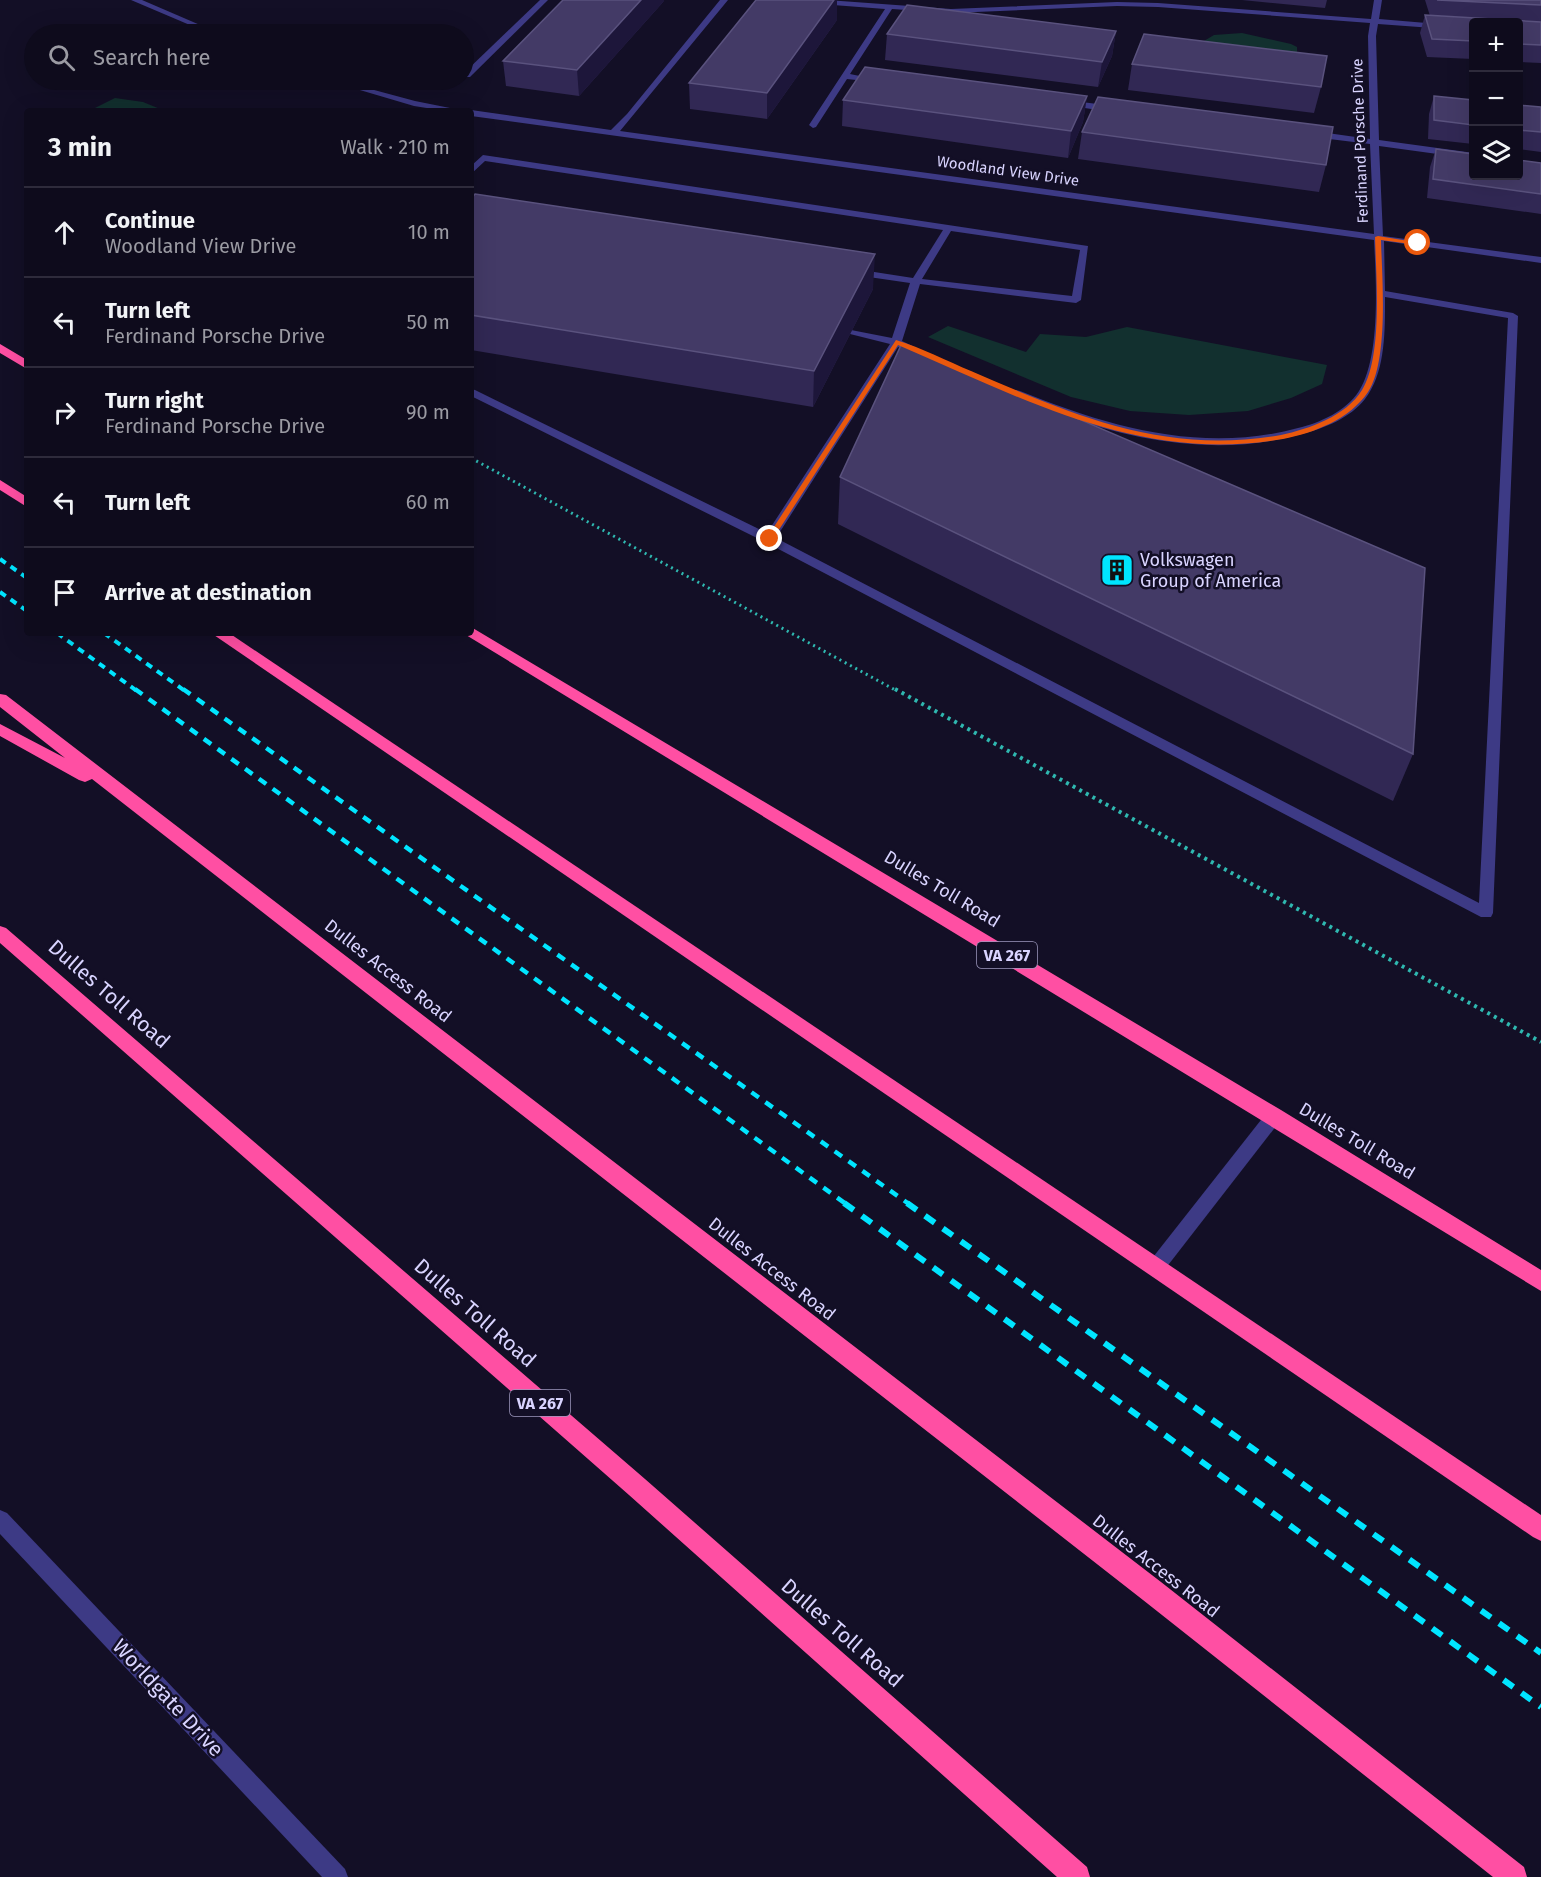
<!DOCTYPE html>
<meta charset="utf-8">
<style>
body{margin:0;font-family:"Fira Sans",sans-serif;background:#1c1929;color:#f1f3f6}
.controls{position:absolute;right:18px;top:18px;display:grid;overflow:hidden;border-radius:6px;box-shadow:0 6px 24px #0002}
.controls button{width:54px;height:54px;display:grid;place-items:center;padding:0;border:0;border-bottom:2px solid #2e2b3b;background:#0e0b1c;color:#f1f3f6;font:30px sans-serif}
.stop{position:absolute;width:18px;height:18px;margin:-14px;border:4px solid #ea580c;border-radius:50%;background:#fff}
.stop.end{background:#ea580c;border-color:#fff;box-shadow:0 2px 6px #0008}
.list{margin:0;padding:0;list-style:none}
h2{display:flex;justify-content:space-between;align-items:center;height:78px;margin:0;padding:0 24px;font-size:26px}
h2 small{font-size:20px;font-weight:400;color:#9b9ba3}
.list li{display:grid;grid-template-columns:39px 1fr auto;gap:18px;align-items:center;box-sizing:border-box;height:90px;padding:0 24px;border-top:2px solid #2e2b3b}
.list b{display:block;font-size:22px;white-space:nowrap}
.list p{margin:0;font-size:20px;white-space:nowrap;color:#9b9ba3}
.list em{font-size:20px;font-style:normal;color:#9b9ba3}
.icon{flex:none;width:33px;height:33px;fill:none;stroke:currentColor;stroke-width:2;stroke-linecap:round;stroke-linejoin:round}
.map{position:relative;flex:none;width:1541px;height:1877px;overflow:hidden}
.search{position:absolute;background:#0e0b1c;box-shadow:0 6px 24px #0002;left:24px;top:24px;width:450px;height:66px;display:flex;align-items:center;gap:15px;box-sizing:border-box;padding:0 21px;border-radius:33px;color:#9b9ba3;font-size:22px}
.panel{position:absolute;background:#0e0b1c;box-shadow:0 6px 24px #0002;left:24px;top:108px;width:450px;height:528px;border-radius:6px}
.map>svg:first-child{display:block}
</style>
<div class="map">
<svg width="1541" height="1877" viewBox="0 0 1541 1877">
<rect width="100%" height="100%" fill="#130f26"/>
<!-- green -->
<g fill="#12302f">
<path d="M1242 33 1291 44 1297 47V56L1204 41 1214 35Z"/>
<path d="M75 80H179L176 84 148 88 139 85Z"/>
<path d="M115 98 143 102 165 111H89Z"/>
<path d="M948 326 1026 352 1040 334 1086 337 1127 327 1327 365 1322 384 1291 398 1248 411 1189 415 1130 411 1071 397 928 337Z"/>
</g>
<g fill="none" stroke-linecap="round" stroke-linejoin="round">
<!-- path-far1 -->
<path stroke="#2fb8b0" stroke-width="3" stroke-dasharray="2 4" stroke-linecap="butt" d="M471 458 897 691"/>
<!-- path -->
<path stroke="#2fb8b0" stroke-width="4" stroke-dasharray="3 4.5" stroke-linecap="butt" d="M895 689 1541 1042"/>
<!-- minor -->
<g fill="#3d3a85" fill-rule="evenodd">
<path d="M131 0H142L221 34H211Z"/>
<path d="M540 0H548L470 77H464V73Z"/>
<path d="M720 0H728L620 131 1374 234 1370 144 1313 137 1309 134 1313 131 1370 139 1368 36 1370 23 1158 7 1117 6 951 13 892 9 850 74 879 80 875 82 847 79 816 127 813 128 809 125 885 9 794 2 790 0H827L951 9 1117 2 1158 3 1371 19 1374 0H1382L1379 19 1474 27V31L1378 24 1376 36 1379 140 1474 153V159L1379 146 1383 236 1541 257V263L1384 241 1385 291 1513 313 1518 316 1493 913 1491 917H1481L765 542 471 396V389L475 390 767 533 890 344 846 333 851 330 892 338 910 283 855 275 850 272 855 269 913 278 943 230 485 161 471 174V166L483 155 1088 246 1081 300 1076 303 920 284 902 341 925 352 920 355 898 347 776 538 1479 903 1508 318 1385 297C1385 329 1386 372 1365 399 1350 418 1325 428 1302 434 1222 456 1143 443 1065 416 1049 410 1023 405 1011 393L1016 390 1020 391C1109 427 1202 454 1298 428 1320 423 1346 411 1359 391 1381 356 1376 280 1374 240L471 116V111H469L471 110 611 130 627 114ZM951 231 1080 250 1072 296 922 279Z"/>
<path d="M326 80H337L415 101 465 111H446L414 106Z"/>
<path d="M1066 100 1113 106 1117 109 1113 112 1063 105V101Z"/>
<path d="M1274 1109 1280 1111 1282 1116 1280 1121 1162 1273 1156 1275 1150 1273 1147 1267 1150 1261 1268 1111Z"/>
<path d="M0 1510 7 1513 345 1869 348 1877H322L0 1534Z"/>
</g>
<!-- highway -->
<g fill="#ff4fa3" fill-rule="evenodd">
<path d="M0 344 27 360V369L0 353Z"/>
<path d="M0 480 27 497V507L0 490Z"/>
<path d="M471 627 1281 1110 1541 1270V1291L466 635 464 633H471Z"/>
<path d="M211 633H229L1541 1515V1541L1533 1537Z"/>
<path d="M0 694 6 695 1161 1582 1524 1867 1527 1877H1493L1143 1600 92 779 85 782 79 780 0 736V724L65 758 0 707Z"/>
<path d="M0 926 6 928 645 1479 1087 1867 1090 1877H1057L629 1495 0 943Z"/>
</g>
<!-- rail-far2 -->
<g stroke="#00e5ff" stroke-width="4" stroke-dasharray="7 6" stroke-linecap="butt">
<path d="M0 559 27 578"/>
<path d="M0 592 27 611"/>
<path d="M57 633 137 691"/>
<path d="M104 633 185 691"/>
</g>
<!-- rail-far1 -->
<g stroke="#00e5ff" stroke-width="4.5" stroke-dasharray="9 8" stroke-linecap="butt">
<path d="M135 689 846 1204"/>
<path d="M183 689 909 1204"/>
</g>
<!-- rail -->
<g stroke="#00e5ff" stroke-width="6" stroke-dasharray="12 10" stroke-linecap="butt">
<path d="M844 1203 1541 1707"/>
<path d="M907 1203 1541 1653"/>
</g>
</g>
<!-- wall -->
<g fill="#312854">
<path d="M1242 0H1327L1325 8Z"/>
<path d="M1425 0H1541V63L1518 62V22H1473V59L1427 57 1420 33 1425 15 1430 16Z"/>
<path d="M664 1 579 96 506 86 503 61Z"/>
<path d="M837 20 767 119 690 109 689 83Z"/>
<path d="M1116 31 1112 56 1098 87 885 60 887 34Z"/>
<path d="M1132 64 1321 87 1314 113 1128 90Z"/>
<path d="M1087 96 1083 122 1068 158 842 126 843 100Z"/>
<path d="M1434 96 1473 100V144L1428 139 1429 114Z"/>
<path d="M1518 105 1541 107V152L1518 149Z"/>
<path d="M1082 132 1326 165 1319 192 1078 159Z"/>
<path d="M1436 149 1541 163V214L1427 198 1430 167Z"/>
<path d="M471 199 873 289 813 407 471 350Z"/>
<path d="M840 477 1413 754 1393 801 838 524Z"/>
</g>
<!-- shaded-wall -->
<g fill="#1d163a">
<path d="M641 0H664V1L579 96 577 70Z"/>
<path d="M834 0H837V20L767 119V93Z"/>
<path d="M1116 31 1112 56 1098 87 1102 62Z"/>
<path d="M1087 96 1083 122 1068 158 1071 131Z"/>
<path d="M875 254 873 289 813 407 814 371Z"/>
</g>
<!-- building -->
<g fill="#433a66" stroke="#5a527e" stroke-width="1.5">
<path d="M563 0H641L577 70 503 61Z"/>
<path d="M756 0H834L767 93 689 83Z"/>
<path d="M1437 0H1541V5Z"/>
<path d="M907 5 1116 31 1102 62 887 34Z"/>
<path d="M1425 15 1541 22V45L1518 44V22H1473V41L1432 39Z"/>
<path d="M1144 34 1327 56 1321 87 1132 64Z"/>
<path d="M865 67 1087 96 1071 131 843 100Z"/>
<path d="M1434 96 1473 100V125L1434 120Z"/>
<path d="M1098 97 1333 127 1326 165 1082 132Z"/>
<path d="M1518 105 1541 107V132L1518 130Z"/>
<path d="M1436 149 1473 154V176H1518V160L1541 163V194L1433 179Z"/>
<path d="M475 194 875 254 814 371 471 315V199Z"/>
<path d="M902 343 1425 568 1413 754 840 477Z"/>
</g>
<!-- route -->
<path fill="#ea580c" d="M1378 236 1421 243 1418 245 1381 240C1382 278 1389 360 1368 392 1350 419 1314 433 1283 439 1141 464 1024 399 898 345L773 539 770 541 766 539 896 340C922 348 947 361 971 371 1076 416 1164 455 1281 435 1309 429 1346 416 1362 390 1383 356 1376 277 1375 237Z"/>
<!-- icons -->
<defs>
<g id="building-square" transform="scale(1.725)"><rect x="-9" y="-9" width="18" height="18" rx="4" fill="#00e5ff" stroke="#130f26"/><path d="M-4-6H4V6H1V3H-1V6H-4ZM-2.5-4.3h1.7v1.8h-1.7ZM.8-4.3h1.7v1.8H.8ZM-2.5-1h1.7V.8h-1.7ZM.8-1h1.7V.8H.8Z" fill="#111"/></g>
</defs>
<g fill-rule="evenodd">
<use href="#building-square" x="1117" y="570"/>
</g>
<g text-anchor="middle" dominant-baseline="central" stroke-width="5" stroke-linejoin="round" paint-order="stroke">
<!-- far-street labels -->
<g font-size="15" fill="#d9d4ff" stroke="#130f26">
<text transform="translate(1360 141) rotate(-92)">Ferdinand Porsche Drive</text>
<text transform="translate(1008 171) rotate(8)">Woodland View Drive</text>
</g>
<!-- shield labels -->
<g fill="#130f26" stroke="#9e99be" stroke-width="1.5">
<rect x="977" y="942" width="60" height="26" rx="4.5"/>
<rect x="510" y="1390" width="60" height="26" rx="4.5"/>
</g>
<g font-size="16" font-weight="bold" fill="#d9d4ff">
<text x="1007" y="955">VA 267</text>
<text x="540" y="1403">VA 267</text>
</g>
<!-- poi labels -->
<g font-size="18" fill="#d9d4ff" stroke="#130f26" text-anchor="start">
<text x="1140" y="560">Volkswagen<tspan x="1140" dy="21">Group of America</tspan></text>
</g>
<!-- street labels -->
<g font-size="18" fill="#d9d4ff" stroke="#130f26">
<text transform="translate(942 889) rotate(31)">Dulles Toll Road</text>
<text transform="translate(388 971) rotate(38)">Dulles Access Road</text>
<text transform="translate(1357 1141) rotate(31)">Dulles Toll Road</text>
<text transform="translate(772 1269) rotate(38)">Dulles Access Road</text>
<text transform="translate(1156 1566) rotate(38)">Dulles Access Road</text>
</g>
<!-- near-street labels -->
<g font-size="21" fill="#d9d4ff" stroke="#130f26">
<text transform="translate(109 994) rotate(41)">Dulles Toll Road</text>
<text transform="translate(475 1313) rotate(41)">Dulles Toll Road</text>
<text transform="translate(842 1633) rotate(41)">Dulles Toll Road</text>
<text transform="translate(168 1698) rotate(47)">Worldgate Drive</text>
</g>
</g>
</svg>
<div class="controls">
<button>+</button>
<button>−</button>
<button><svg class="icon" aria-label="layers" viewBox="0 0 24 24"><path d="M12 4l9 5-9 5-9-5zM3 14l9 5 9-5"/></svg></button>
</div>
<div class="stop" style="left:1418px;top:243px"></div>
<div class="stop end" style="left:770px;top:539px"></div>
<div class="search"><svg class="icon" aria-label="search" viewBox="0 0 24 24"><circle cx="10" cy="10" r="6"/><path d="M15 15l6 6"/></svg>Search here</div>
<section class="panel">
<h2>3 min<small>Walk · 210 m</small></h2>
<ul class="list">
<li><svg class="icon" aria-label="ahead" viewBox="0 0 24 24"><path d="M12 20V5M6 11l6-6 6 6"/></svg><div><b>Continue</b><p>Woodland View Drive</p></div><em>10 m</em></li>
<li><svg class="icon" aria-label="left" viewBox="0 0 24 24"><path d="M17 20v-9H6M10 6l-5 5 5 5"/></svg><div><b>Turn left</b><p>Ferdinand Porsche Drive</p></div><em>50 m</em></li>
<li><svg class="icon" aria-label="right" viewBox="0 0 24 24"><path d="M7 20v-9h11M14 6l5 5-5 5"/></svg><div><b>Turn right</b><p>Ferdinand Porsche Drive</p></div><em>90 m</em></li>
<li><svg class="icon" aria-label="left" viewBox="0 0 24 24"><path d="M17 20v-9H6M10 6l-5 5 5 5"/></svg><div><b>Turn left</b></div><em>60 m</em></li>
<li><svg class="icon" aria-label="arrive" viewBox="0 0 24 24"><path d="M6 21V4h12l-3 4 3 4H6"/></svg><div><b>Arrive at destination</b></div></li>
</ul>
</section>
</div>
